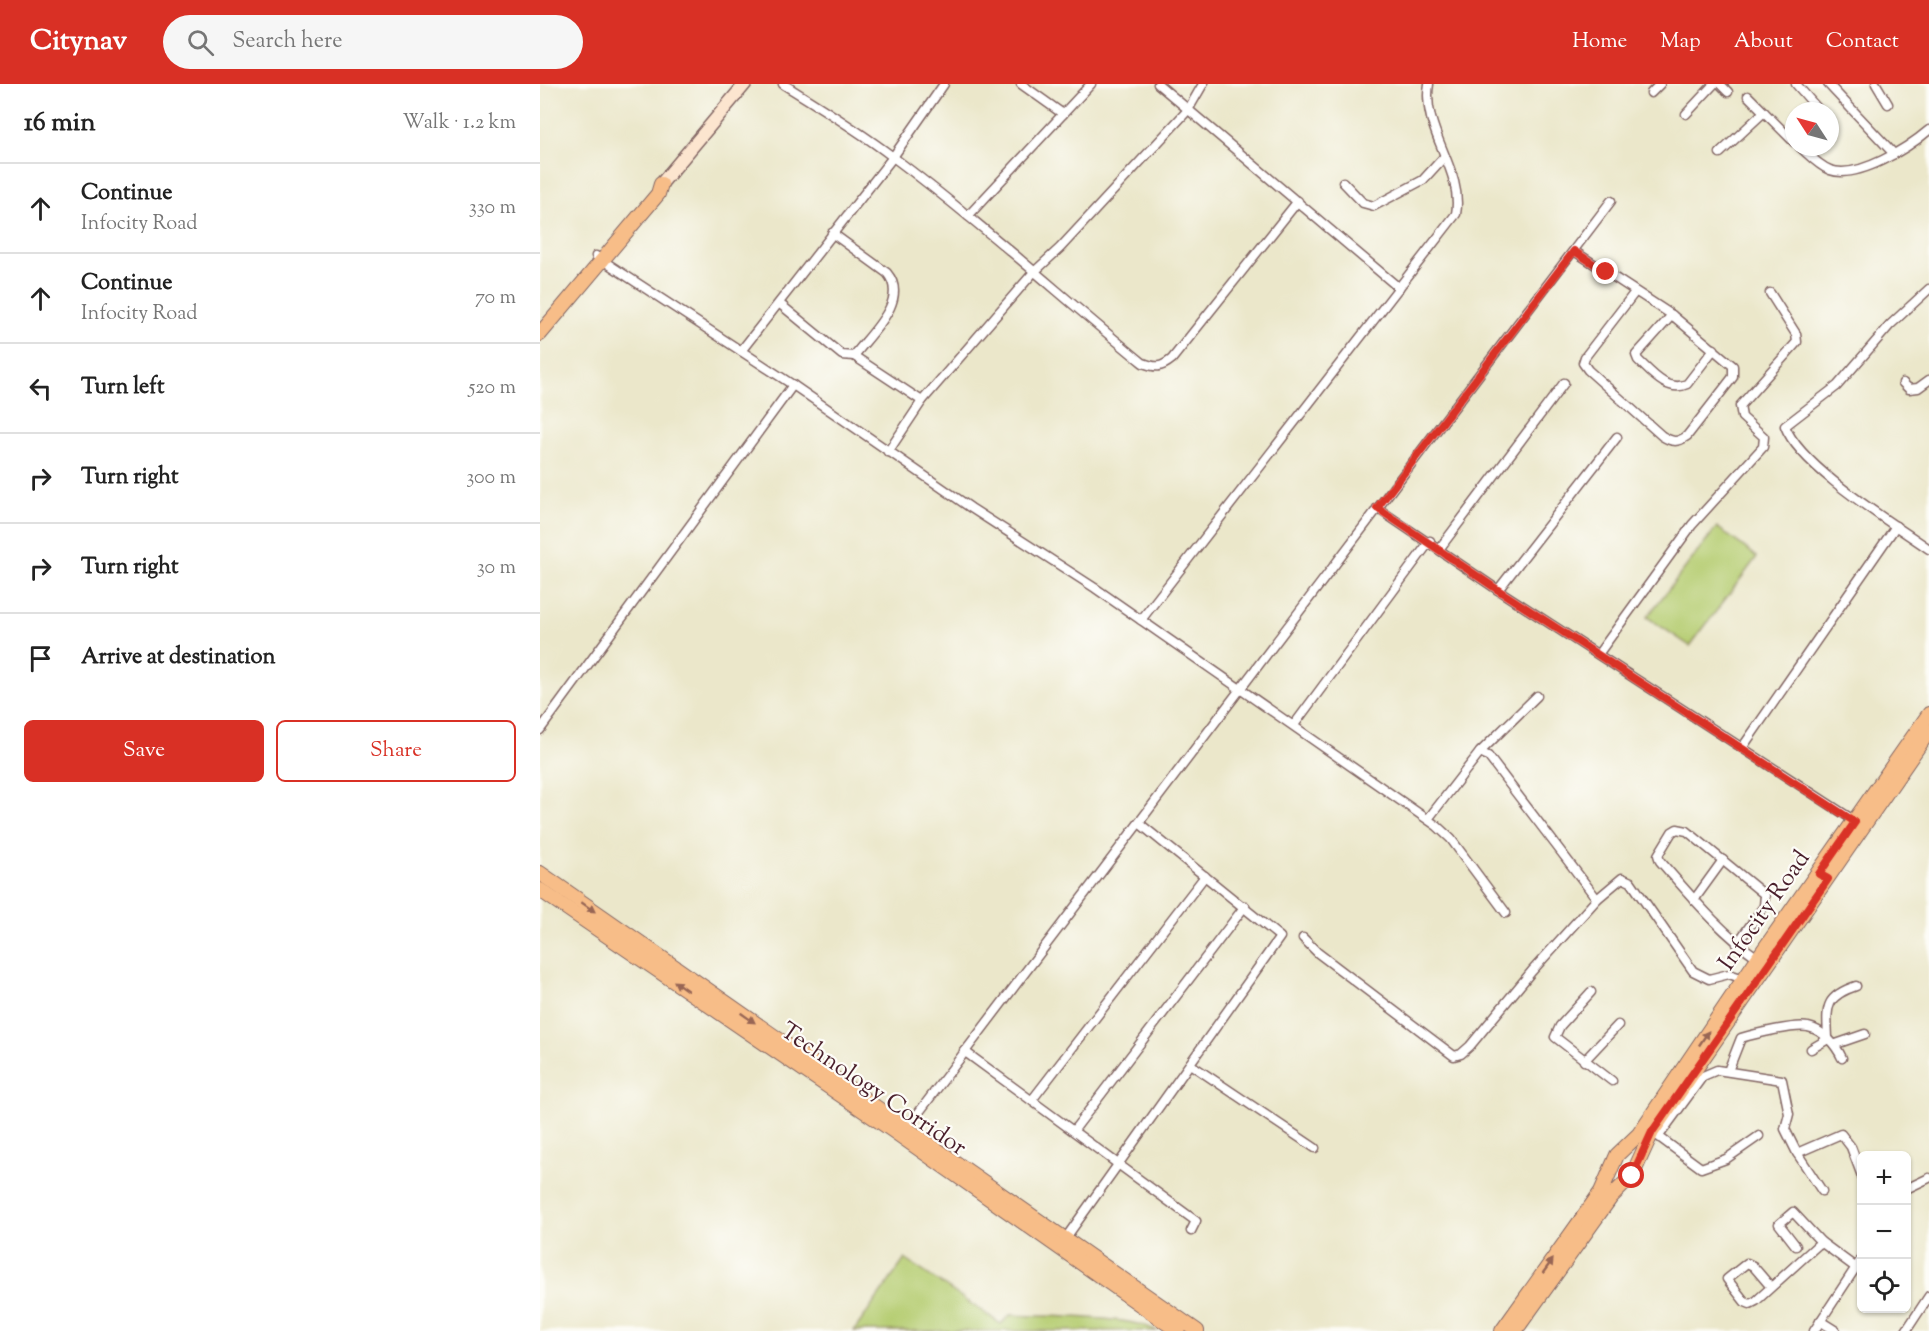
<!DOCTYPE html>
<meta charset="utf-8">
<style>
body{margin:0;font-family:"Sorts Mill Goudy",serif;background:#f6f6f6;color:#222}
.controls{position:absolute;right:18px;bottom:18px;display:grid;overflow:hidden;border-radius:9px;box-shadow:0 2px 4px #0004}
.controls button{width:54px;height:54px;display:grid;place-items:center;padding:0;border:0;border-bottom:2px solid #e0e0e0;background:#fff;color:#222;font:30px sans-serif}
.compass{position:absolute;left:1245px;top:18px;width:54px;height:54px;border-radius:50%;background:#fff;box-shadow:0 2px 4px #0004;rotate:306deg}
.stop{position:absolute;width:18px;height:18px;margin:-14px;border:4px solid #d93025;border-radius:50%;background:#fff}
.stop.end{background:#d93025;border-color:#fff;box-shadow:0 2px 6px #0008}
.list{margin:0;padding:0;list-style:none}
h2{display:flex;justify-content:space-between;align-items:center;height:78px;margin:0;padding:0 24px;font-size:26px}
h2 small{font-size:20px;font-weight:400;color:#767676}
.list li{display:grid;grid-template-columns:39px 1fr auto;gap:18px;align-items:center;box-sizing:border-box;height:90px;padding:0 24px;border-top:2px solid #e0e0e0}
.list b{display:block;font-size:22px;white-space:nowrap}
.list p{margin:0;font-size:20px;white-space:nowrap;color:#767676}
.list em{font-size:20px;font-style:normal;color:#767676}
.actions{display:flex;gap:12px;padding:18px 24px}
.actions a{flex:1;padding:14px 0;border:2px solid #d93025;border-radius:9px;text-align:center;font-size:21px;color:#d93025}
.actions .main{background:#d93025;color:#fff}
.icon{flex:none;width:33px;height:33px;fill:none;stroke:currentColor;stroke-width:2;stroke-linecap:round;stroke-linejoin:round}
.map{position:relative;flex:none;width:1389px;height:1247px;overflow:hidden}
header{display:flex;align-items:center;gap:36px;box-sizing:border-box;height:84px;padding:0 30px;background:#d93025;color:#fff}
header strong{font-size:28px}
nav{display:flex;gap:33px;margin-inline-start:auto;font-size:21px}
.search{width:420px;height:54px;background:#f6f6f6;display:flex;align-items:center;gap:15px;box-sizing:border-box;padding:0 21px;border-radius:33px;color:#767676;font-size:22px}
main{display:flex}
aside{flex:1;background:#fff}
.map>svg:first-child{display:block}
</style>
<header>
<strong>Citynav</strong>
<div class="search"><svg class="icon" aria-label="search" viewBox="0 0 24 24"><circle cx="10" cy="10" r="6"/><path d="M15 15l6 6"/></svg>Search here</div>
<nav><a>Home</a><a>Map</a><a>About</a><a>Contact</a></nav>
</header>
<main>
<aside>
<h2>16 min<small>Walk · 1.2 km</small></h2>
<ul class="list">
<li><svg class="icon" aria-label="ahead" viewBox="0 0 24 24"><path d="M12 20V5M6 11l6-6 6 6"/></svg><div><b>Continue</b><p>Infocity Road</p></div><em>330 m</em></li>
<li><svg class="icon" aria-label="ahead" viewBox="0 0 24 24"><path d="M12 20V5M6 11l6-6 6 6"/></svg><div><b>Continue</b><p>Infocity Road</p></div><em>70 m</em></li>
<li><svg class="icon" aria-label="left" viewBox="0 0 24 24"><path d="M17 20v-9H6M10 6l-5 5 5 5"/></svg><div><b>Turn left</b></div><em>520 m</em></li>
<li><svg class="icon" aria-label="right" viewBox="0 0 24 24"><path d="M7 20v-9h11M14 6l5 5-5 5"/></svg><div><b>Turn right</b></div><em>300 m</em></li>
<li><svg class="icon" aria-label="right" viewBox="0 0 24 24"><path d="M7 20v-9h11M14 6l5 5-5 5"/></svg><div><b>Turn right</b></div><em>30 m</em></li>
<li><svg class="icon" aria-label="arrive" viewBox="0 0 24 24"><path d="M6 21V4h12l-3 4 3 4H6"/></svg><div><b>Arrive at destination</b></div></li>
</ul>
<div class="actions"><a class="main">Save</a><a>Share</a></div>
</aside>
<div class="map">
<svg width="1389" height="1247" viewBox="0 0 1389 1247">
<rect width="100%" height="100%" fill="#fdfcf7"/>
<filter id="ink" filterUnits="userSpaceOnUse"><feTurbulence type="fractalNoise" baseFrequency=".0167" numOctaves="2"/><feDisplacementMap in="SourceGraphic" scale="12" xChannelSelector="R" yChannelSelector="G"/><feConvolveMatrix kernelMatrix="1 2 1 2 8 2 1 2 1" color-interpolation-filters="sRGB"/></filter>
<filter id="wash" filterUnits="userSpaceOnUse"><feTurbulence type="fractalNoise" baseFrequency=".008" numOctaves="4" result="noise"/><feDisplacementMap in="SourceGraphic" scale="24" xChannelSelector="R" yChannelSelector="G"/><feGaussianBlur stdDeviation="1.35" result="paint"/><feColorMatrix in="noise" values="0 0 0 0 0 0 0 0 0 0 0 0 0 0 0 0 0 1.4 0 .05"/><feComposite in="paint" operator="in"/></filter>
<g filter="url(#wash)">
<rect width="100%" height="100%" fill="#ebe7ca"/>
<!-- green -->
<g fill="#b6cd72" stroke="#80764e" stroke-width="1.5">
<path d="M1177 443 1217 473 1150 562 1107 533Z"/>
<path d="M365 1175 461 1240 470 1231C506 1233 589 1231 617 1247H314Z"/>
</g>
</g>
<g filter="url(#ink)">
<g fill="none" stroke-linecap="round" stroke-linejoin="round">
<!-- minor casing -->
<g stroke="#826563" stroke-width="11">
<g id="minor">
<path d="M243 0C280 23 318 46 353 73 440 138 520 211 603 279 616 284 621 284 632 275L758 117"/>
<path d="M481 0 523 30"/>
<path d="M618 0 859 204"/>
<path d="M1180 0 1188 8"/>
<path d="M1256 0 1277 24"/>
<path d="M1288 0 1354 70"/>
<path d="M1336 0 1348 20"/>
<path d="M1111 9 1120 0"/>
<path d="M1208 12 1254 58"/>
<path d="M1146 30 1174 0"/>
<path d="M1260 63C1269 71 1279 82 1290 86 1318 96 1369 63 1389 46"/>
<path d="M1180 69 1224 28"/>
<path d="M803 98 823 119 834 122 883 96 904 73"/>
<path d="M428 132 551 0"/>
<path d="M292 149 347 189C370 216 330 250 314 272"/>
<path d="M1034 167 1132 231 1193 282V293L1147 352C1137 359 1132 358 1122 352L1048 286 1043 279 1045 273 1095 208"/>
<path d="M56 172 253 301 431 424 555 504 897 742 911 755 966 829"/>
<path d="M1389 205 1350 241 1297 302 1245 342C1260 383 1352 439 1389 465"/>
<path d="M240 220 302 271 314 272 382 317 493 189 520 164 648 26 663 0"/>
<path d="M1132 231 1096 271 1098 276C1111 288 1127 309 1147 300L1174 265"/>
<path d="M201 267 353 73 404 0"/>
<path d="M1363 299 1369 305 1378 304 1389 296"/>
<path d="M348 368 382 317"/>
<path d="M837 424 958 506 1315 737"/>
<path d="M900 464 1024 299"/>
<path d="M958 506 1077 353"/>
<path d="M601 536 916 130C924 86 881 46 889 0"/>
<path d="M1059 569 1152 441 1223 363 1224 353 1202 333 1200 322 1257 258 1256 250 1230 209"/>
<path d="M754 641 890 457"/>
<path d="M0 646 253 301"/>
<path d="M1202 664 1356 442"/>
<path d="M940 668 997 612"/>
<path d="M888 735 940 668 948 672 1057 815"/>
<path d="M1154 816 1183 776"/>
<path d="M763 854 778 869 914 972 921 970 930 962 992 887 1057 815 1082 794 1091 798 1153 887 1169 895 1189 890 1204 895"/>
<path d="M1197 860 1224 822 1225 811 1147 747 1137 745 1132 748 1118 771 1120 777C1151 812 1179 847 1218 874"/>
<path d="M1051 908 1020 942 1015 953 1072 997"/>
<path d="M1296 960 1325 950"/>
<path d="M1271 965 1288 955C1287 925 1283 913 1316 902"/>
<path d="M424 967 653 1135 656 1137 651 1147"/>
<path d="M1044 977 1078 941"/>
<path d="M650 980 775 1064"/>
<path d="M1188 987 1201 954C1214 950 1256 940 1268 943 1283 946 1296 961 1302 974"/>
<path d="M492 1016 665 792"/>
<path d="M367 1044 1071 117"/>
<path d="M534 1046 705 822"/>
<path d="M1115 1050 1161 1084 1186 1075 1219 1052"/>
<path d="M1119 1052 1163 992 1177 986 1242 996 1249 1030 1245 1045 1257 1069 1282 1107"/>
<path d="M1257 1069 1301 1050 1311 1063 1322 1092"/>
<path d="M1366 1105 1389 1094"/>
<path d="M525 1155 740 853 599 739"/>
<path d="M1256 1162 1239 1140 1253 1128 1281 1158 1315 1183"/>
<path d="M1231 1203 1213 1182 1207 1179 1187 1195 1205 1218 1210 1220 1216 1217 1281 1158"/>
<path d="M1280 1237 1296 1247"/>
<path d="M1274 1247 1322 1174"/>
<path d="M1366 1247 1389 1212"/>
</g>
</g>
<!-- secondary casing -->
<g stroke="#826563" stroke-width="15">
<path id="secondary" d="M121 100 205 0"/>
</g>
<!-- primary casing -->
<g stroke="#826563" stroke-width="16">
<g id="primary">
<path d="M0 250 118 110 121 100"/>
<path d="M0 789 657 1247"/>
<path d="M0 806 352 1046 638 1247"/>
<path d="M962 1247 1061 1108 1077 1071 1099 1050 1218 874 1389 630"/>
<path d="M975 1247 1071 1113 1092 1092 1112 1048 1389 647"/>
</g>
</g>
<!-- minor -->
<use href="#minor" stroke="#fff" stroke-width="8"/>
<!-- secondary -->
<use href="#secondary" stroke="#fce5cf" stroke-width="12"/>
<!-- primary -->
<use href="#primary" stroke="#f7bd88" stroke-width="14"/>
</g>
<!-- one-way arrows -->
<defs><path id="oneway-solid" d="M-6-.8H1V-3.2L6.5 0L1 3.2V.8H-6Z" transform="scale(1.5)"/></defs>
<g fill="#986655">
<use href="#oneway-solid" transform="translate(48 823) rotate(35)"/>
<use href="#oneway-solid" transform="translate(141 902) rotate(-145)"/>
<use href="#oneway-solid" transform="translate(208 934) rotate(35)"/>
<use href="#oneway-solid" transform="translate(1164 954) rotate(-56)"/>
<use href="#oneway-solid" transform="translate(1008 1182) rotate(-54)"/>
</g>
</g>
<g fill="none" stroke-linecap="round" stroke-linejoin="round" filter="url(#ink)">
<!-- route -->
<path stroke="#d93025" stroke-width="8" d="M1066 188 1034 167 837 424 958 506 1315 738 1279 790 1288 795 1112 1048 1092 1092"/>
</g>
<g text-anchor="middle" dominant-baseline="central" stroke-width="4.5" stroke-linejoin="round" paint-order="stroke">
<!-- street labels -->
<g font-size="24" fill="#4a1f2b" stroke="#fdfcf7">
<text transform="translate(1225 827) rotate(-55)">Infocity Road</text>
<text transform="translate(333 1006) rotate(34)">Technology Corridor</text>
</g>
</g>
</svg>
<div class="controls">
<button>+</button>
<button>−</button>
<button><svg class="icon" aria-label="locate" viewBox="0 0 24 24"><circle cx="12" cy="12" r="6"/><path d="M12 2v4M12 18v4M2 12h4M18 12h4"/></svg></button>
</div>
<svg class="compass" viewBox="-18 -18 36 36"><path d="M0-13l5 13h-10z" fill="#e53935"/><path d="M0 13l5-13h-10z" fill="#767676"/></svg>
<div class="stop" style="left:1092px;top:1092px"></div>
<div class="stop end" style="left:1066px;top:188px"></div>
</div>
</main>
